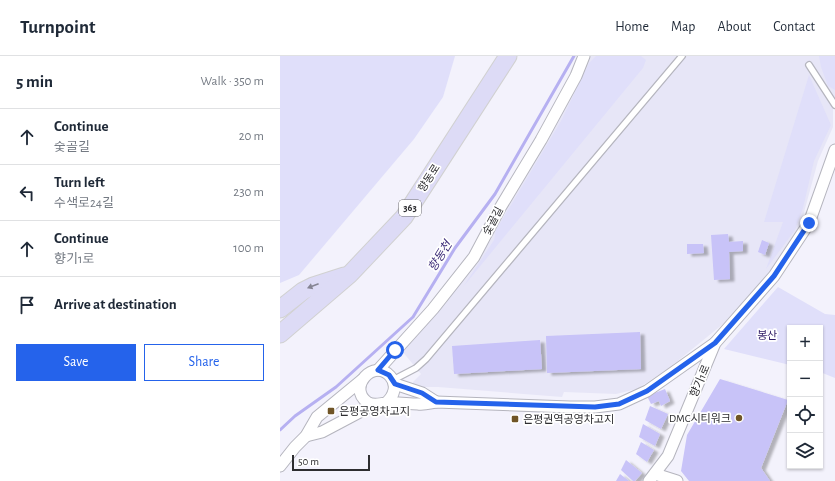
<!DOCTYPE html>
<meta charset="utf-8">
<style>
body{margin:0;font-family:"Alegreya Sans","Noto Sans KR",sans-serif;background:#f6f6f7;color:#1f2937}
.controls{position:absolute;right:12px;bottom:12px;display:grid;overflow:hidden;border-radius:0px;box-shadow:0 1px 3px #0004}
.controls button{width:36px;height:36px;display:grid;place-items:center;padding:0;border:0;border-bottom:1px solid #e0e1e3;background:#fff;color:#1f2937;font:20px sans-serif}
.scale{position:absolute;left:12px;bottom:10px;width:78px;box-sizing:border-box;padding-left:4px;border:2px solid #2d2d30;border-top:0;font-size:11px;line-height:14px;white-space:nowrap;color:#2d2d30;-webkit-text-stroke:3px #fff;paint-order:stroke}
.stop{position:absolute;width:12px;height:12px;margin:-9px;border:3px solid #2563eb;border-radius:50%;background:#fff}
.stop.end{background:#2563eb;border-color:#fff;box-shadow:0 1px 4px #0008}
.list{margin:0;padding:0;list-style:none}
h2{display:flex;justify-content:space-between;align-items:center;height:52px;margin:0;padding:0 16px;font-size:17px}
h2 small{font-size:13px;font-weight:400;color:#747a83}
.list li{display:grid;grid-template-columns:26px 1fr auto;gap:12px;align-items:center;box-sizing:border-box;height:56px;padding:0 16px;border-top:1px solid #e0e1e3}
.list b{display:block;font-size:15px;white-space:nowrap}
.list p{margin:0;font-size:13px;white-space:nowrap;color:#747a83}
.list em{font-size:13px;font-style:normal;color:#747a83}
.actions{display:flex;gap:8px;padding:12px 16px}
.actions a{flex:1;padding:9px 0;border:1px solid #2563eb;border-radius:0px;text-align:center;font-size:14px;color:#2563eb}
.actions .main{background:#2563eb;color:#fff}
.icon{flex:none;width:22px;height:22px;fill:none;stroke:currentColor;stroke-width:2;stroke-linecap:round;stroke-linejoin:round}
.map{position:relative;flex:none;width:555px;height:425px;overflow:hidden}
header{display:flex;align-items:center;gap:24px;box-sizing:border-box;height:56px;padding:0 20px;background:#fff;border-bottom:1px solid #e0e1e3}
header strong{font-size:19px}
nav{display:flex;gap:22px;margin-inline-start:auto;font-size:14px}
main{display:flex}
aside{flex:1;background:#fff}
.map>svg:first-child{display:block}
</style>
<header>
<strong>Turnpoint</strong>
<nav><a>Home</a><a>Map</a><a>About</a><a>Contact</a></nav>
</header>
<main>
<aside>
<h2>5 min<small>Walk · 350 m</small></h2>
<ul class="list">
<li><svg class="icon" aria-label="ahead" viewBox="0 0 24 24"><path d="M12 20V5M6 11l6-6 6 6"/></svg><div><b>Continue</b><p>숯골길</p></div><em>20 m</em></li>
<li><svg class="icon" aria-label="left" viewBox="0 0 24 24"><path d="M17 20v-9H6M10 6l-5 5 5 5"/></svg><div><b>Turn left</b><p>수색로24길</p></div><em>230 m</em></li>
<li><svg class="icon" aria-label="ahead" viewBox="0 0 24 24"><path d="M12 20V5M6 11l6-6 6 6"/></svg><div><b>Continue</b><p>향기1로</p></div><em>100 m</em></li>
<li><svg class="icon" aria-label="arrive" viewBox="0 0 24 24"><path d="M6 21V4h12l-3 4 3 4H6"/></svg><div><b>Arrive at destination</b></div></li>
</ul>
<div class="actions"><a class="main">Save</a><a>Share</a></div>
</aside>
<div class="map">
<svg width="555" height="425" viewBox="0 0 555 425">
<defs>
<filter id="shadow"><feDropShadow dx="4.5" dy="2.5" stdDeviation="1" flood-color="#0004"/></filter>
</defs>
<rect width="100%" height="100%" fill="#f3f2fc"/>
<!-- built -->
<path fill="#e7e6f7" d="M311 0H555V45L553 48V71L538 105 520 171 488 218 443 268 389 312 357 333 336 338 284 336 282 341 158 331H133V326L141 318 122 295 172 238 212 182 214 171 244 124 280 62 308 4Z"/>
<!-- green -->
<g fill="#e0dffa">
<path d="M0 0H175L163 41 134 83 19 219 0 227Z"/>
<path d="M316 0H361L366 4 363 12 183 231 214 184 216 174 281 65 309 7Z"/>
<path d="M539 0H555V34L548 30 541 11Z"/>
<path d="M529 19 551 69 534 105 523 152 515 174 486 213 503 166H484Z"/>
<path d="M498 231 545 258 555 259V322L540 316V272H510V309L444 293Z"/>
</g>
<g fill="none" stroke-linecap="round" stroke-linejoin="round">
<!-- stream -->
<path stroke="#b6b0f1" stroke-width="3" d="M0 374 15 360 56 331 133 261 175 192 215 138 294 0"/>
</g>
<!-- building -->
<g fill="#c8c3f8" filter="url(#shadow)">
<path d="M448 178 449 186 463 185V195L449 196 450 223 434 224 431 179Z"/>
<path d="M482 184 489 187 485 199 478 196Z"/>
<path d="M407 188H423L424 197 407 198Z"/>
<path d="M360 276 361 313 267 317 266 280Z"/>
<path d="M260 284 262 313 174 318 172 290Z"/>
<path d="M440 323 508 344 481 412 490 425H409L401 415 407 379Z"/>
<path d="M385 333 390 345 381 350 379 345 371 348 367 340Z"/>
<path d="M370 350 388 358 381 373 365 364Z"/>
<path d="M363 368 380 378 375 390 359 381Z"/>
<path d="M361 386 374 394 367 406 356 398Z"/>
<path d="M346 404 362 417 355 425H353L341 414Z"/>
<path d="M340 418 349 425H336Z"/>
</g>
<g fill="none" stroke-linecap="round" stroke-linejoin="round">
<!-- service casing -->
<g stroke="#b5b5be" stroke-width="8">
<g id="service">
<path d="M529 9 555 49"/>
<path d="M113 324 136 312 146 303 402 0"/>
</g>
</g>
<!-- minor casing -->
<g stroke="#b5b5be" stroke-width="13">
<g id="minor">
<path d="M98 314 153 253 194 201 220 152 261 84 296 20 304 0"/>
<path d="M115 328 142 337 156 346"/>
<path d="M106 347C114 340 118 329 110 320 94 302 67 331 87 346 94 351 100 347 107 347 117 346 128 348 138 348 144 349 150 347 156 346L290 351H315L339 348 367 335 435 287"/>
<path d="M26 380 42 376 93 349"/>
<path d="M0 410 15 391 26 380 37 361 82 324"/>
<path d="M375 418 397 425"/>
<path d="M369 425 388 400 435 287 494 220 529 167 555 94"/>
</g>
</g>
<!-- primary casing -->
<g stroke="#d1d1d1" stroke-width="19">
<g id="primary">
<path d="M0 253 23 235 33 230 64 220"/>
<path d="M0 278 70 218 124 161 228 0"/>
</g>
</g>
<!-- service -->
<use href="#service" stroke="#fff" stroke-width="5.5"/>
<!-- minor -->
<use href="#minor" stroke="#fff" stroke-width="11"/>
<!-- primary -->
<use href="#primary" stroke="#dddbf6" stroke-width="17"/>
</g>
<!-- one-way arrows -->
<defs><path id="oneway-solid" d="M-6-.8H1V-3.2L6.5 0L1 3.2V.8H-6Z"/></defs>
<use fill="#858493" href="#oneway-solid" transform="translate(33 230) rotate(159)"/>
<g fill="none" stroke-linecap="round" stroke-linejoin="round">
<!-- route -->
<path stroke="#2563eb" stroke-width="5" d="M115 294 98 314 109 319 115 328 142 337 156 346 315 351 339 348 367 335 435 287 494 220 529 167"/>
</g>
<!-- markers -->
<g fill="#705527" stroke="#fff" stroke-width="1.5">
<rect x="47" y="351" width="8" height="8" rx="2"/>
<circle cx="459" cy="362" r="4"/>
<rect x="231" y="359" width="8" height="8" rx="2"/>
</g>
<g text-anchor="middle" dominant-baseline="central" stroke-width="3.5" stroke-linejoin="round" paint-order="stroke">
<!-- shield labels -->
<rect fill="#fff" stroke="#6c6c6e" stroke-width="1" x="119" y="144" width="22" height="16" rx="3"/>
<g font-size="10" font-weight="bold" fill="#2d2d30">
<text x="130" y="152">363</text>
</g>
<!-- street labels -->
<g font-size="11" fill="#2d2d30" stroke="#fff">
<text transform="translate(149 122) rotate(-57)">향동로</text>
<text transform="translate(213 165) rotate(-62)">숯골길</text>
<text transform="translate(420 325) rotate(-67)">향기1로</text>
</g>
<!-- park labels -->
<g font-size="11" fill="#2f1c66" stroke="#fff">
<text x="487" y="279">봉산</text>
</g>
<!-- poi labels -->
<g font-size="11" fill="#2d2d30" stroke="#fff" text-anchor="start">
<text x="59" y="355">은평공영차고지</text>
<text x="451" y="362" text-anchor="end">DMC시티워크</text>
<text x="243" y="363">은평권역공영차고지</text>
</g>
<!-- water labels -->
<g font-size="12" font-style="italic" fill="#3e2e79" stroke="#fff">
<text transform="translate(160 200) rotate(-58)">향동천</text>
</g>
</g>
</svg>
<div class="controls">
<button>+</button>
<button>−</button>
<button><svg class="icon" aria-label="locate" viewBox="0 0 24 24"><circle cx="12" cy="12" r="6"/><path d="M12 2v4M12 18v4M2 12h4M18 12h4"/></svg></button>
<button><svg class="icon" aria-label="layers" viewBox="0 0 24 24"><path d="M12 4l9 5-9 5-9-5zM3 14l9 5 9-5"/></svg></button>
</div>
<div class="scale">50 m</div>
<div class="stop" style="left:115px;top:294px"></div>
<div class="stop end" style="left:529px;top:167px"></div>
</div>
</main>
